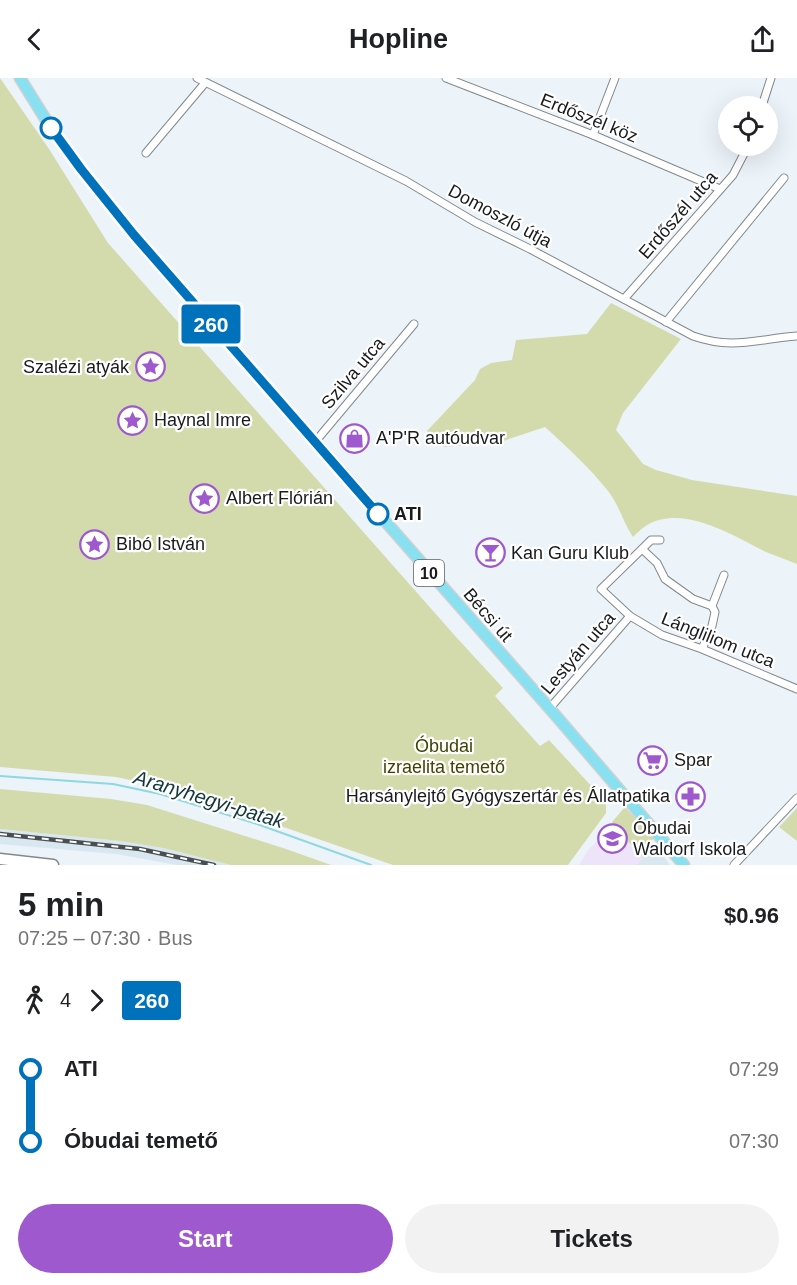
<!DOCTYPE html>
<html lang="en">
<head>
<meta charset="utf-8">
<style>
  :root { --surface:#fff; --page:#f2f2f2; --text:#202124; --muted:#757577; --accent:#9e59ce }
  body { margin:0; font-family:Arial,sans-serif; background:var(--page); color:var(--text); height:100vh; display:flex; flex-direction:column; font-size:22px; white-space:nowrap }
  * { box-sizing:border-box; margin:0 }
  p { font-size:20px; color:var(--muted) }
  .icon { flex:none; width:33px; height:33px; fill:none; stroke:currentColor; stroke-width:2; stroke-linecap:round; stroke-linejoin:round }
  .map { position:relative; height:787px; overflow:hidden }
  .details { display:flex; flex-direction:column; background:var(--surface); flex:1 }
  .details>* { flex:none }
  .badge { padding:0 12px; border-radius:4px; font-size:21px; line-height:39px }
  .tools { position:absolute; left:718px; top:18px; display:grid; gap:12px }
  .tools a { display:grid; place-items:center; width:60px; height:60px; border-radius:50%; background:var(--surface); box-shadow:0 6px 24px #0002; font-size:30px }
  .map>.badge { position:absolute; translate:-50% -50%; box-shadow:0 0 0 3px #fff }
  .legs { display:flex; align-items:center; gap:9px; height:66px; padding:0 18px; font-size:20px }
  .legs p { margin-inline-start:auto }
  .headline { display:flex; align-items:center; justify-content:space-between; height:102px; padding:0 18px }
  h1 { font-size:33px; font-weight:600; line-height:45px }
  .primary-button { display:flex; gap:12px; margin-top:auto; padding:12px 18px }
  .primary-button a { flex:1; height:69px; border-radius:36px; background:var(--accent); color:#fff; font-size:24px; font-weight:600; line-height:69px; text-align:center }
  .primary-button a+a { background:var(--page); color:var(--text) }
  ul { padding:0 18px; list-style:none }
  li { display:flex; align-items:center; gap:21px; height:72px; font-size:22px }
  li i { display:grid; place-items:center; width:9px; height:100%; margin:0 8px; background:currentColor }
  li i::after { content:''; width:15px; height:15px; margin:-8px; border:4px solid; border-radius:50%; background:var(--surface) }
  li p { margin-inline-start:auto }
  li:first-child i { background:linear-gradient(#0000 50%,currentColor 0) }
  li:last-child i { background:linear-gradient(currentColor 50%,#0000 0) }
  header { display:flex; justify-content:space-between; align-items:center; height:78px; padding:0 18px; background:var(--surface); font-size:27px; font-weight:600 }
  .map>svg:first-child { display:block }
</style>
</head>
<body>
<header><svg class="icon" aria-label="back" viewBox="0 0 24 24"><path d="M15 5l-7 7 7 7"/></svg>Hopline<svg class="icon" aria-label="share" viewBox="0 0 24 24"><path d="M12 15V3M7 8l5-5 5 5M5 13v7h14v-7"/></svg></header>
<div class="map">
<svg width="797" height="787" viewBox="0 0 797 787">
  <rect width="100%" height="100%" fill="#ecf3f9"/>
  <!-- built -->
  <g fill="#d9e7f1">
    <path d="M0 751 120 763 163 770 231 787H177L116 776 0 766Z"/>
    <path d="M656 768 670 787H636L643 780Z"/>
  </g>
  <!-- education -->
  <path fill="#eee4f9" d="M613 748 643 780 636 787H579L588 772Z"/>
  <!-- green -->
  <g fill="#d3dbad">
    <path d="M0 0 49 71 108 165 457 560 503 610 495 618 540 668 549 662 606 724V735L568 787H393L177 712 116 699 0 689Z"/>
    <path d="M611 225 681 261 623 335 616 352 643 386 656 392 692 402 797 418V486C787 482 776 478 766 474 733 458 685 426 647 447 642 450 637 455 633 459 623 444 619 427 608 413 590 390 567 369 545 349L500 364 443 369 427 353 475 302 480 291 491 285 512 282 516 262 587 256Z"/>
    <path d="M0 711 111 721 147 727 286 771 331 787H231L163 770 120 763 0 751Z"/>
    <path d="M625 729 654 760 651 763 656 768 643 780 613 747 612 744Z"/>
    <path d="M797 730V763L779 749Z"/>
  </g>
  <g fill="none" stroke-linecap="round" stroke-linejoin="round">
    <!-- stream -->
    <path stroke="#8ed8e0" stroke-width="2" d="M0 698 113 706 160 716 257 746 371 787"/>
    <defs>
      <g id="street">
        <path d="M197 0 406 103 475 144 530 171 693 258C733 272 757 261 797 258"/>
        <path d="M446 0 593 57 720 111"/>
        <path d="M762 28 771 0"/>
        <path d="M593 57 615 0"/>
        <path d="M146 75 205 5"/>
        <path d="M624 221 733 97 748 68"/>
        <path d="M666 244 784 100"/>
        <path d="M315 364 414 246"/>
        <path d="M642 471 651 462H660"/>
        <path d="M712 528 724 497"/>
        <path d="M702 571 712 548 715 534 712 528 693 521 665 501 657 485 642 471 601 511 630 538 662 557 702 571 797 611"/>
        <path d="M549 631 630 538"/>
        <path d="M734 787 797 720"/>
      </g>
      <path id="secondary" d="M0 781 53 787"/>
      <path id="primary" d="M20 0 51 50 81 91 134 157 557 639 684 787"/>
    </defs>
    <!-- street casing -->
    <use href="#street" stroke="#82898e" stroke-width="9"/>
    <!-- secondary casing -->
    <use href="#secondary" stroke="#82898e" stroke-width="13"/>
    <!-- primary casing -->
    <use href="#primary" stroke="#d1d1d2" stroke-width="13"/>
    <!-- street -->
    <use href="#street" stroke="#fff" stroke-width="7"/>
    <!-- secondary -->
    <use href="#secondary" stroke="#fff" stroke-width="10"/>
    <!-- primary -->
    <use href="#primary" stroke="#88e0f0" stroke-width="10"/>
    <defs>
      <path id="rail" d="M0 756 140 771 214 787"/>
    </defs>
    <!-- rail casing -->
    <use href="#rail" stroke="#4b4e51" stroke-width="4.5"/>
    <!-- rail -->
    <use href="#rail" stroke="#fff" stroke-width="2" stroke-dasharray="7" stroke-linecap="butt"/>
  </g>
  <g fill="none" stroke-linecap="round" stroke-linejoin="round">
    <defs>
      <path id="line-1" d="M51 50 81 91 134 157 378 436"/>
    </defs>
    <!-- line-1 casing -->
    <use href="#line-1" stroke="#fff" stroke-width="14"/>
    <!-- line-1 -->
    <use href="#line-1" stroke="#0072bc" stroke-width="9"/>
  </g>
  <!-- icons -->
  <defs>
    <symbol id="sight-ring" viewBox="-11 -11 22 22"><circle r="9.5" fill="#fff" stroke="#9e59ce" stroke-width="1.5"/><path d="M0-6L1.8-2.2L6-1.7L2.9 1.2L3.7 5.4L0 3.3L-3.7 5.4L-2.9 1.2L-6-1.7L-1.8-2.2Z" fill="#9e59ce"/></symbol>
    <symbol id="shop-ring" viewBox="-11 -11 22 22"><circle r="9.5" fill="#fff" stroke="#9e59ce" stroke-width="1.5"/><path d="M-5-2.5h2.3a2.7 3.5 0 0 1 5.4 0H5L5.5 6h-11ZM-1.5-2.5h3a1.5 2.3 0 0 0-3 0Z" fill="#9e59ce"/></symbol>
    <symbol id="bar-ring" viewBox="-11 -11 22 22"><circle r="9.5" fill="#fff" stroke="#9e59ce" stroke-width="1.5"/><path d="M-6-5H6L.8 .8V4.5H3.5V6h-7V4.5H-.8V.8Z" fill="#9e59ce"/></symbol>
    <symbol id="supermarket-ring" viewBox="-11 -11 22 22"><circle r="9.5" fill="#fff" stroke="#9e59ce" stroke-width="1.5"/><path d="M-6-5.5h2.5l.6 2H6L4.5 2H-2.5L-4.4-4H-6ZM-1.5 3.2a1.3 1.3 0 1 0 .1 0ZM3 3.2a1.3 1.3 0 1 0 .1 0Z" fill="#9e59ce"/></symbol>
    <symbol id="pharmacy-ring" viewBox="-11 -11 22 22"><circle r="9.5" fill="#fff" stroke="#9e59ce" stroke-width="1.5"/><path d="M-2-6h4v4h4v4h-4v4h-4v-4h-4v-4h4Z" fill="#9e59ce"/></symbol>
    <symbol id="school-ring" viewBox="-11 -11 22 22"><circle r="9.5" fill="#fff" stroke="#9e59ce" stroke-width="1.5"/><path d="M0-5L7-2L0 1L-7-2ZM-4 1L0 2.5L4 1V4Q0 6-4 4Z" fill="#9e59ce"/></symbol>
  </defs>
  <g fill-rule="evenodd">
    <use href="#sight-ring" x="134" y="272" width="33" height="33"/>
    <use href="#sight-ring" x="116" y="326" width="33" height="33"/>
    <use href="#shop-ring" x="338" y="344" width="33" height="33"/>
    <use href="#sight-ring" x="188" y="404" width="33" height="33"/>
    <use href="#sight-ring" x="78" y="450" width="33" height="33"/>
    <use href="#bar-ring" x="474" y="458" width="33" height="33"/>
    <use href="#supermarket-ring" x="636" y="666" width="33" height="33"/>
    <use href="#pharmacy-ring" x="674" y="702" width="33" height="33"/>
    <use href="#school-ring" x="596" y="744" width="33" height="33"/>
  </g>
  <!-- markers -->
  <g fill="#fff" stroke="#0072bc" stroke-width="3">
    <circle cx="51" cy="50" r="10"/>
    <circle cx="378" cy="436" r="10"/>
  </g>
  <g text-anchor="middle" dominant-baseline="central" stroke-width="4.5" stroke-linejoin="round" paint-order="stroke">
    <!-- shield labels -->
    <rect fill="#fff" stroke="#5d5f60" stroke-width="1.5" x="414" y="482" width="30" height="26" rx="4.5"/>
    <g font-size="16" font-weight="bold" fill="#181a1c">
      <text x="429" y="495">10</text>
    </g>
    <!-- street labels -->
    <g font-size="18" fill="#181a1c" stroke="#fff">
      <text transform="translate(589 40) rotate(22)">Erdőszél köz</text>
      <text transform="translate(678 137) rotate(-49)">Erdőszél utca</text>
      <text transform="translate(500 138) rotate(28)">Domoszló útja</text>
      <text transform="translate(353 295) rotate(-50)">Szilva utca</text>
      <text transform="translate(488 537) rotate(49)">Bécsi út</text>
      <text transform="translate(718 562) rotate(22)">Lángliliom utca</text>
      <text transform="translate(578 575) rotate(-49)">Lestyán utca</text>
    </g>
    <!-- poi labels -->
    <g font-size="18" fill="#181a1c" stroke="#fff" text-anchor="start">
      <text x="129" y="289" text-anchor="end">Szalézi atyák</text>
      <text x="154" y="342">Haynal Imre</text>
      <text x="376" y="360">A'P'R autóudvar</text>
      <text x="226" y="420">Albert Flórián</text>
      <text x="116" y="466">Bibó István</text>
      <text x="511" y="475">Kan Guru Klub</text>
      <text x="674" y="682">Spar</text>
      <text x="670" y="718" text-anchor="end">Harsánylejtő Gyógyszertár és Állatpatika</text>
      <text x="633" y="750">Óbudai<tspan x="633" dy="21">Waldorf Iskola</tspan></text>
    </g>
    <!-- stop labels -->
    <g font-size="18" font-weight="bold" fill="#181a1c" stroke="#fff" text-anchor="start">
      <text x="394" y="436">ATI</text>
    </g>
    <!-- park labels -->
    <g font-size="18" fill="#3d4400" stroke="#fff">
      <text x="444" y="668">Óbudai<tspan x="444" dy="21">izraelita temető</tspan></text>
    </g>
    <!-- water labels -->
    <g font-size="20" font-style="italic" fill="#12373b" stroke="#fff">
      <text transform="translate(209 721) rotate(17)">Aranyhegyi-patak</text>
    </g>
  </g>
</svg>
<div class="tools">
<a><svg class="icon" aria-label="locate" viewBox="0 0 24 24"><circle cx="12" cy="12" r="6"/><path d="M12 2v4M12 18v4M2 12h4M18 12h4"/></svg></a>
</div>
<b class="badge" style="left:211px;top:246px;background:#0072bc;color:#fff">260</b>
</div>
<section class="details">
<div class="headline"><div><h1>5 min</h1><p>07:25 – 07:30 · Bus</p></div><b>$0.96</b></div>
<div class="legs"><svg class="icon" aria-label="walk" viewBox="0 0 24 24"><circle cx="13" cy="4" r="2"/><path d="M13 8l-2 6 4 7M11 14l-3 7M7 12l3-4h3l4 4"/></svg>4<svg class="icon" aria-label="forward" viewBox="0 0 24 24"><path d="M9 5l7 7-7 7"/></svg><b class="badge" style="background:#0072bc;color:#fff">260</b></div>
<ul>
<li><i style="color:#0072bc"></i><b>ATI</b><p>07:29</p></li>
<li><i style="color:#0072bc"></i><b>Óbudai temető</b><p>07:30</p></li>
</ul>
<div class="primary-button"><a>Start</a><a>Tickets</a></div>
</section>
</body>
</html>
